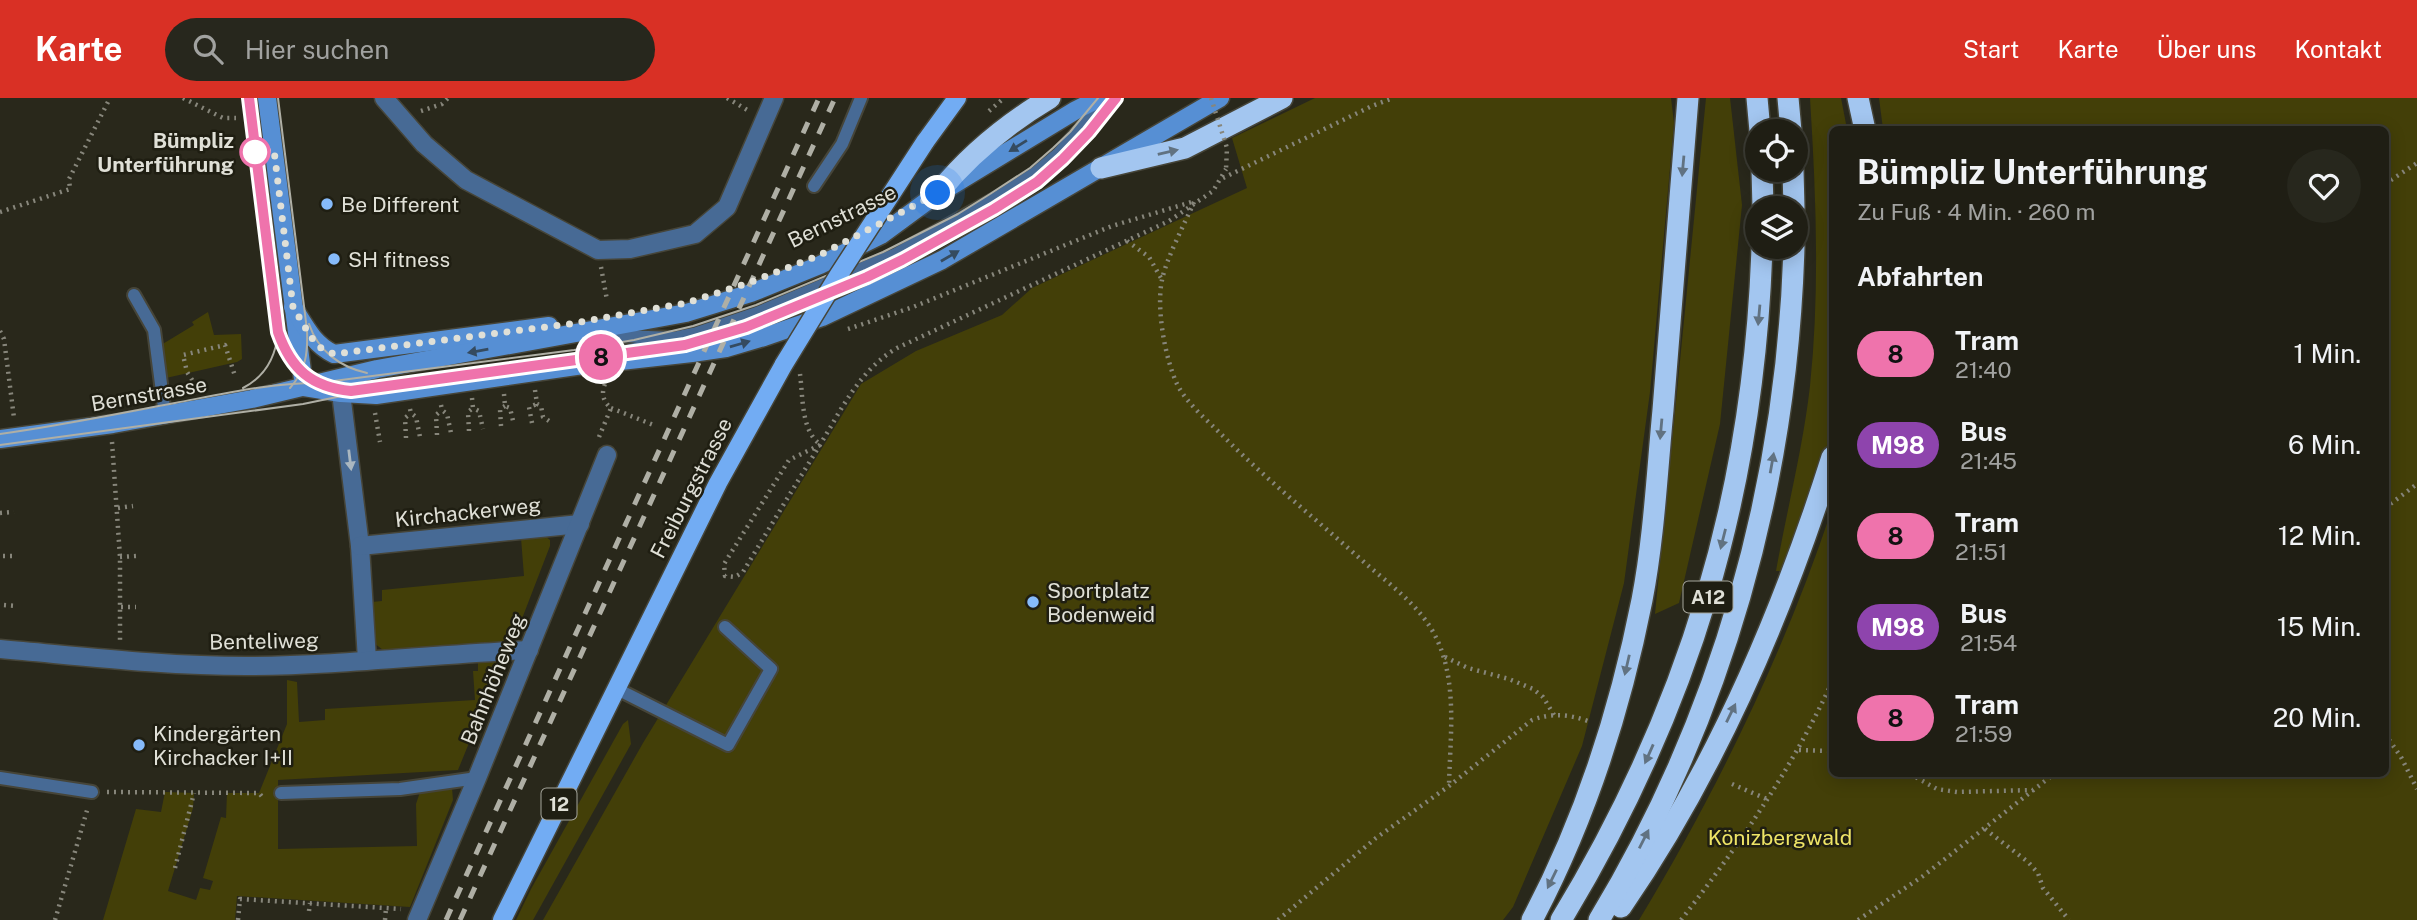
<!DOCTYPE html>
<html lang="de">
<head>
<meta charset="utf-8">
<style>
  :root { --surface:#1f1e14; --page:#27271d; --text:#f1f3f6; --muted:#a1a2a0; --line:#3c3c34; --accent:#d93025 }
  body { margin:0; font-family:"Public Sans",sans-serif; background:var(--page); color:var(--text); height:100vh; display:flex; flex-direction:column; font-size:26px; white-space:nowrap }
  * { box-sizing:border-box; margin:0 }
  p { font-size:23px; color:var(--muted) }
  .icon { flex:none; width:38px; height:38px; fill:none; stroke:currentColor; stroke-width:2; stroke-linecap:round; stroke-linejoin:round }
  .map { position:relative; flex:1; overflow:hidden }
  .panel { position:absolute; left:1829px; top:28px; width:560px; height:651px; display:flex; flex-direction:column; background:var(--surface); border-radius:10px; box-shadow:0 4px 18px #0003,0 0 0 2px var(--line) }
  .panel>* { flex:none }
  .badge { padding:0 14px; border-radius:23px; font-size:24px; line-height:46px }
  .buttons { position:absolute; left:1745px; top:21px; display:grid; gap:14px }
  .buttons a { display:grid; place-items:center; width:63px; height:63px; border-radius:50%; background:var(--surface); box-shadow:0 4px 18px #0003,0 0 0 2px var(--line); font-size:35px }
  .you { position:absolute; width:35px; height:35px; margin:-18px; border:5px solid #fff; border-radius:50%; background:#1a73e8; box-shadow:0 0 0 10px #1a73e833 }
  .map>.badge { position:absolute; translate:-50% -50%; box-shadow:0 0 0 4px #fff }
  h2 { padding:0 28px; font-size:26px; line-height:63px }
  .round { display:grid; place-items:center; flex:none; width:74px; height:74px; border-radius:37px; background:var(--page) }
  .head { display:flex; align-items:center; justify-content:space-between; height:119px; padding:0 28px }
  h1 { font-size:33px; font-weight:700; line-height:52px }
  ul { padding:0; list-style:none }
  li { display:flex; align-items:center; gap:21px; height:91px; padding:0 28px }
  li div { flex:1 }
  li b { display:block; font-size:26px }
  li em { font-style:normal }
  li .badge { min-width:77px; font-weight:700; text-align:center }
  header { display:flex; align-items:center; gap:42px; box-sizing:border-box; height:98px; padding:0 35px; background:var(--accent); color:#fff }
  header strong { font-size:33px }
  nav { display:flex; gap:38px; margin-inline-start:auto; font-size:24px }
  .search { width:490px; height:63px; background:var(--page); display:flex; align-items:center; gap:18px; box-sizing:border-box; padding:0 24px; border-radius:38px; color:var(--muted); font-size:26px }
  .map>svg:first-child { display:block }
</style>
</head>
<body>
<header>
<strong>Karte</strong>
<div class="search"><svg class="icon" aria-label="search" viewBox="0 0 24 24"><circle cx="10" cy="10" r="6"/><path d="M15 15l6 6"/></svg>Hier suchen</div>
<nav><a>Start</a><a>Karte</a><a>Über uns</a><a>Kontakt</a></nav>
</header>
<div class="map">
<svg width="2417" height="822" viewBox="0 0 2417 822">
  <rect width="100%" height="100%" fill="#29281b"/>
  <!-- green -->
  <g fill="#433f08">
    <path d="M1315 0H1671L1674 25 1650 294 1624 485 1582 648 1513 809 1503 822H543L643 645 861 286 916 253 1002 217 1032 190 1247 90 1232 40Z"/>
    <path d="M1706 0H1730L1742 107 1720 326 1679 505 1655 516Z"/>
    <path d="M1810 0H1841L1847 31 1832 32V329C1819 379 1803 427 1780 473H1776C1787 411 1803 350 1810 288 1820 192 1816 97 1810 0Z"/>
    <path d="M1879 0H2417V822H1639C1717 693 1784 555 1832 411V676H2385V32L1883 31Z"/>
    <path d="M208 214 214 237 241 236 242 261 237 264 166 280 161 247 194 227 192 224Z"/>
    <path d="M545 438 550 442V448L518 531 510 545 383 552 374 545 372 504 382 503V492L524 478 521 440Z"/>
    <path d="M494 562 499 564 500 569 458 672 278 682V751L417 748 416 706 420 694 452 690 453 702 410 809 237 798 235 822H103L136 711 161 714 165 694 194 695 193 710 168 793 196 802 200 790 210 792 213 783 203 780 221 719 226 720 227 695H259L287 626V582L297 584 299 624 325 622V611L475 602 473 573H478V564Z"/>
    <path d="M628 622 631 646 533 822H516L531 791 623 626Z"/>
  </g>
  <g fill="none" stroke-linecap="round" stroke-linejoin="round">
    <defs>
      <g id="lane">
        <path d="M814 88 842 46 861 0"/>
        <path d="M134 197 154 232 165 317"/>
        <path d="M597 237 673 240 697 235 757 215 896 156 998 99 1035 75 1059 55 1108 0"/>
        <path d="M610 258 663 243"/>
        <path d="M617 591 728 647 771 571 725 529"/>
        <path d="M0 680 92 694"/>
        <path d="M281 695 400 691 477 680"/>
      </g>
      <g id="street">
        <path d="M384 0 424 46 466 82 598 152 630 151 695 136 727 109 774 0"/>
        <path d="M341 295 360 448 367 562"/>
        <path d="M360 448 580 426"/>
        <path d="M0 551C81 558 164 568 246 568 340 568 435 556 529 552"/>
        <path d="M417 822 477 680 607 357"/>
      </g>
      <g id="secondary">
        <path d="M267 0 304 289"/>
        <path d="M946 91 1076 12 1100 0"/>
        <path d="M293 209C305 228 313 246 334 256L549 228"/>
        <path d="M304 289 341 295 376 297 576 268 692 255 726 250 764 239 822 219 942 162 1220 0"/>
        <path d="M0 341 113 326 252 301 377 271 686 215 751 195 820 167 881 137 938 95"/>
      </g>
      <g id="primary">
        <path d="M925 44 957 0"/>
        <path d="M502 822 718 385 784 266"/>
      </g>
      <g id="highway">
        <path d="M1757 0 1760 33"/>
        <path d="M1788 0 1791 33"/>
        <path d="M1858 0 1865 32"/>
        <path d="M1101 70 1185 50 1282 0"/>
        <path d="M1762 72 1763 110"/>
        <path d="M1793 72 1794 110"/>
        <path d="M938 95C969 57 1008 25 1050 0"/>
        <path d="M1621 809C1715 673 1782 517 1832 359"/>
        <path d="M1532 822C1585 722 1620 613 1642 502 1654 440 1657 375 1663 312 1672 208 1680 104 1688 0"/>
        <path d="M1561 822C1689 611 1754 395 1762 149"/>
        <path d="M1599 822C1722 618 1787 387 1794 149"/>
      </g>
    </defs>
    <!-- lane casing -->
    <use href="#lane" stroke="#464539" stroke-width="16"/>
    <!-- street casing -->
    <use href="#street" stroke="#464539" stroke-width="21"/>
    <!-- secondary casing -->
    <use href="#secondary" stroke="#464539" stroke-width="21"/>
    <!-- primary casing -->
    <use href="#primary" stroke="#464539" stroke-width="21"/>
    <!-- highway casing -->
    <use href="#highway" stroke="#464539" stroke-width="24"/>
    <!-- path -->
    <g stroke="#87867b" stroke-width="4.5" stroke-dasharray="2 5" stroke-linecap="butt">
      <path d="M183 0 223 20H236"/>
      <path d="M727 0 749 13"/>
      <path d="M421 13 442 6 448 0"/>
      <path d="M989 13 1004 0"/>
      <path d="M1223 80 1372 8 1393 0"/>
      <path d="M2385 86 2417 65"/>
      <path d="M1194 104C1185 125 1166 161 1162 182 1156 210 1165 260 1177 286 1187 306 1207 322 1223 338 1268 383 1317 422 1365 465 1388 485 1416 505 1432 532 1459 578 1450 637 1449 688"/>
      <path d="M0 114 70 91 69 81 110 0"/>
      <path d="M1127 143 1149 159 1161 180"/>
      <path d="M601 169 607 202"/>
      <path d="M848 231 913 209 1112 128 1195 103"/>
      <path d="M0 233 4 241 14 320"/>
      <path d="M800 276C803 298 801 333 820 346"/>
      <path d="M196 288 187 274 183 257 225 247 235 278"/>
      <path d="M535 292 537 306 541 308 543 319 549 323"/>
      <path d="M504 296 505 308 510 310 514 327"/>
      <path d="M472 300 473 310 479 313 483 331"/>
      <path d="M441 307 442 312 447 316 451 335"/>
      <path d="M611 310 656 328"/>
      <path d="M410 311 411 315 416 319 420 339"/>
      <path d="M375 315 380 344"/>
      <path d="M532 325 529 309 537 306"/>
      <path d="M501 328 500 311 505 308"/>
      <path d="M469 333 468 314 473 310"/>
      <path d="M437 337 436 317 442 312"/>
      <path d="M599 339 611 310C602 303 601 293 606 284"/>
      <path d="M406 340 405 320 411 315"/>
      <path d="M112 344 120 459V545"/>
      <path d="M820 347 789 362 724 466 725 478 735 479 743 474C768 432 793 391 818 350 841 313 858 273 897 250L1169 123 1213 93 1226 71"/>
      <path d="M118 410 133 408"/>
      <path d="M2385 410 2417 386"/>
      <path d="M0 415 14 414"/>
      <path d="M3 458H16"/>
      <path d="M120 459 136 458"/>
      <path d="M4 507 17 508"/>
      <path d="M121 509H136"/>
      <path d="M1445 559 1468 570 1509 581 1533 591 1543 599 1554 617"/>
      <path d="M2385 636 2401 659 2417 691"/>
      <path d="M1799 652 1832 653"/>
      <path d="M1910 676 1937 691 1957 694 2033 692"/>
      <path d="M1732 686 1769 702"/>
      <path d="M107 694 259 695 264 701"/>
      <path d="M1985 731 2028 764 2038 775 2043 790 2069 822"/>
      <path d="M175 770 194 695"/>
      <path d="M309 813 310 805"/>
      <path d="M55 822 88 709"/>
      <path d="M238 822 240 801 401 811"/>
      <path d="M385 822 386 810"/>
      <path d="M1278 822 1376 740 1449 688 1532 622C1551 615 1568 616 1588 623"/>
      <path d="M1681 822C1739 747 1792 671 1832 584"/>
      <path d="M1858 822 1923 778 2054 676"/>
    </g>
    <!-- lane -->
    <use href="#lane" stroke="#476a95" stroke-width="12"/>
    <!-- street -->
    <use href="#street" stroke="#476a95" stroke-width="18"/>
    <!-- secondary -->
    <use href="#secondary" stroke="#568fd4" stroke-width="18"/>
    <!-- primary -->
    <use href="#primary" stroke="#72acf3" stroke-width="18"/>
    <!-- highway -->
    <use href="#highway" stroke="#a3c6f0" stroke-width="21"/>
    <!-- tram -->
    <g stroke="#afafa5" stroke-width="2">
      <path d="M278 0 307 232C308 255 306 272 290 290"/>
      <path d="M309 226C318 253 340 269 367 275"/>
      <path d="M279 237 294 266 308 279"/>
      <path d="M243 290C266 278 276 259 278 234L249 0"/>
      <path d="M0 336C59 328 116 316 175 305 222 296 269 285 318 285L574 252 634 242 693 228 756 207 883 154 958 116 990 96 1030 70 1053 50 1070 34 1098 0"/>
      <path d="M0 347 303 306 371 292 685 248 745 229 867 179 962 130 1037 84 1089 34 1116 0"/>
    </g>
    <!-- rail -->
    <g stroke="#afafa5" stroke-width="5" stroke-dasharray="12 12" stroke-linecap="butt">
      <path d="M446 822 819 0"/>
      <path d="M460 822 835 0"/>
    </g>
    <defs>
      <path id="primary-bridge" d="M784 266 838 178 925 44"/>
    </defs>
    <!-- primary-bridge casing -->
    <use href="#primary-bridge" stroke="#464539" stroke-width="21" stroke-linecap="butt"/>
    <!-- path-bridge -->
    <path stroke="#87867b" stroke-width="4.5" stroke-dasharray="2 5" stroke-linecap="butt" d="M1211 0 1227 50 1226 71"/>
    <!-- primary-bridge -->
    <use href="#primary-bridge" stroke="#72acf3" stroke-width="18"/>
  </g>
  <!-- one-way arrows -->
  <defs><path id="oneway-solid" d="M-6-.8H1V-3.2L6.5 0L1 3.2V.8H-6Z" transform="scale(1.75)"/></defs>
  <g fill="#354b60">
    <use href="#oneway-solid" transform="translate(1018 48) rotate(148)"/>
    <use href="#oneway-solid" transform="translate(950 158) rotate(-30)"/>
    <use href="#oneway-solid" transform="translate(740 246) rotate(-16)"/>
    <use href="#oneway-solid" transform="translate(478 253) rotate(170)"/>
  </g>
  <g fill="#617281">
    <use href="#oneway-solid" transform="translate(1168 54) rotate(-13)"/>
    <use href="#oneway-solid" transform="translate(1683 68) rotate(95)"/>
    <use href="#oneway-solid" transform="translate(1759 217) rotate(95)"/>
    <use href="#oneway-solid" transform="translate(1661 331) rotate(95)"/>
    <use href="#oneway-solid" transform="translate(1772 365) rotate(-80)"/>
    <use href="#oneway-solid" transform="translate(1723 441) rotate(104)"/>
    <use href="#oneway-solid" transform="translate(1627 567) rotate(103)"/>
    <use href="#oneway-solid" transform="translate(1731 615) rotate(-64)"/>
    <use href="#oneway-solid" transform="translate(1649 656) rotate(114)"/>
    <use href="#oneway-solid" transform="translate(1644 741) rotate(-63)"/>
    <use href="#oneway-solid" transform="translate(1552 781) rotate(116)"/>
  </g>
  <use fill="#aab7c0" href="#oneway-solid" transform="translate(350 362) rotate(83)"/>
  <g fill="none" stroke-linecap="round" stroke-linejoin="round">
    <defs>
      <path id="line" d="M249 0 278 234C291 271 311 289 351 293L685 247 746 229 867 179 902 162 994 111 1037 84 1063 61 1089 34 1116 0"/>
    </defs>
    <!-- line casing -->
    <use href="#line" stroke="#fff" stroke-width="16"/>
    <!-- line -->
    <use href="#line" stroke="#ef73ac" stroke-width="10"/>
    <!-- walk -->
    <path stroke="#e0e0d7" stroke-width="7" stroke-dasharray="0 12.6" d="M255 54 274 52 293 209 311 239 321 250 334 256 569 226 686 205 751 184 820 157 938 95"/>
  </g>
  <!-- markers -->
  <circle fill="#fff" stroke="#ef73ac" stroke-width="3.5" cx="255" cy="54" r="14"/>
  <g fill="#86bbfb" stroke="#1f1e12" stroke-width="2.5">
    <circle cx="327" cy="106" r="7"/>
    <circle cx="334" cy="161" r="7"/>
    <circle cx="1033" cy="504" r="7"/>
    <circle cx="139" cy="647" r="7"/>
  </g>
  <g text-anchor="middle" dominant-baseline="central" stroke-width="5" stroke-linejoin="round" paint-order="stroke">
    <!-- shield labels -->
    <g fill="#1f1e12" stroke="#a6a69c" stroke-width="2">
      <rect x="1683.5" y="483.5" width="49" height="31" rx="5"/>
      <rect x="541.5" y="690.5" width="35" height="31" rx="5"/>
    </g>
    <g font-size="19" font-weight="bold" fill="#e0e0d7">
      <text x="1708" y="499">A12</text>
      <text x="559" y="706">12</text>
    </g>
    <!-- stop labels -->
    <g font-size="21" font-weight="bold" fill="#e0e0d7" stroke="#1f1e12" text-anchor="end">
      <text x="234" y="42">Bümpliz<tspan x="234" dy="24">Unterführung</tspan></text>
    </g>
    <!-- poi labels -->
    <g font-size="21" fill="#e0e0d7" stroke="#1f1e12" text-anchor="start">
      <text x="341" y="106">Be Different</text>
      <text x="348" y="161">SH fitness</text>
      <text x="1047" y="492">Sportplatz<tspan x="1047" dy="24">Bodenweid</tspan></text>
      <text x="153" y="635">Kindergärten<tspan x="153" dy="24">Kirchacker I+II</tspan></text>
    </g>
    <!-- street labels -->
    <g font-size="21" fill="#e0e0d7" stroke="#1f1e12">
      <text transform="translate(842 118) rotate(-26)">Bernstrasse</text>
      <text transform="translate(149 296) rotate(-10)">Bernstrasse</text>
      <text transform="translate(691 390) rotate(-63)">Freiburgstrasse</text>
      <text transform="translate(468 414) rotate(-6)">Kirchackerweg</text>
      <text transform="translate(264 543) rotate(-1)">Benteliweg</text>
      <text transform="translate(493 581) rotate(-68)">Bahnhöheweg</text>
    </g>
    <!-- park labels -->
    <g font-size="21" fill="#eee466" stroke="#1f1e12">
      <text x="1780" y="739">Könizbergwald</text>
    </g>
  </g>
</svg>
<div class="buttons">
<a><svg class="icon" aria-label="locate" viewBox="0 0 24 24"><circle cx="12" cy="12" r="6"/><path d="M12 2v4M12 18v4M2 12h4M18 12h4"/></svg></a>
<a><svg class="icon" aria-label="layers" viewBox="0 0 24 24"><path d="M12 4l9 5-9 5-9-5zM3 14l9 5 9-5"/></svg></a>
</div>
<div class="you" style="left:938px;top:95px"></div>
<b class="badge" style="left:601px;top:259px;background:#ef73ac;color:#111">8</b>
<section class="panel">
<div class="head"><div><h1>Bümpliz Unterführung</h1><p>Zu Fuß · 4 Min. · 260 m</p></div><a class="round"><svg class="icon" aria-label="heart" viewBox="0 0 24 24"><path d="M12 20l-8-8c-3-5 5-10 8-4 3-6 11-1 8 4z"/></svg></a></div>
<h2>Abfahrten</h2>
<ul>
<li><span class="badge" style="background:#ef73ac;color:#111">8</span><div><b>Tram</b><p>21:40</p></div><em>1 Min.</em></li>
<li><span class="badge" style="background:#8e44ad;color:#fff">M98</span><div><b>Bus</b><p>21:45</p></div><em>6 Min.</em></li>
<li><span class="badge" style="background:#ef73ac;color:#111">8</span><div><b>Tram</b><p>21:51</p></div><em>12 Min.</em></li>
<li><span class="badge" style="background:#8e44ad;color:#fff">M98</span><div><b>Bus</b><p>21:54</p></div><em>15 Min.</em></li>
<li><span class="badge" style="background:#ef73ac;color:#111">8</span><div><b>Tram</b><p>21:59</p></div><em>20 Min.</em></li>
</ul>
</section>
</div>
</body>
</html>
